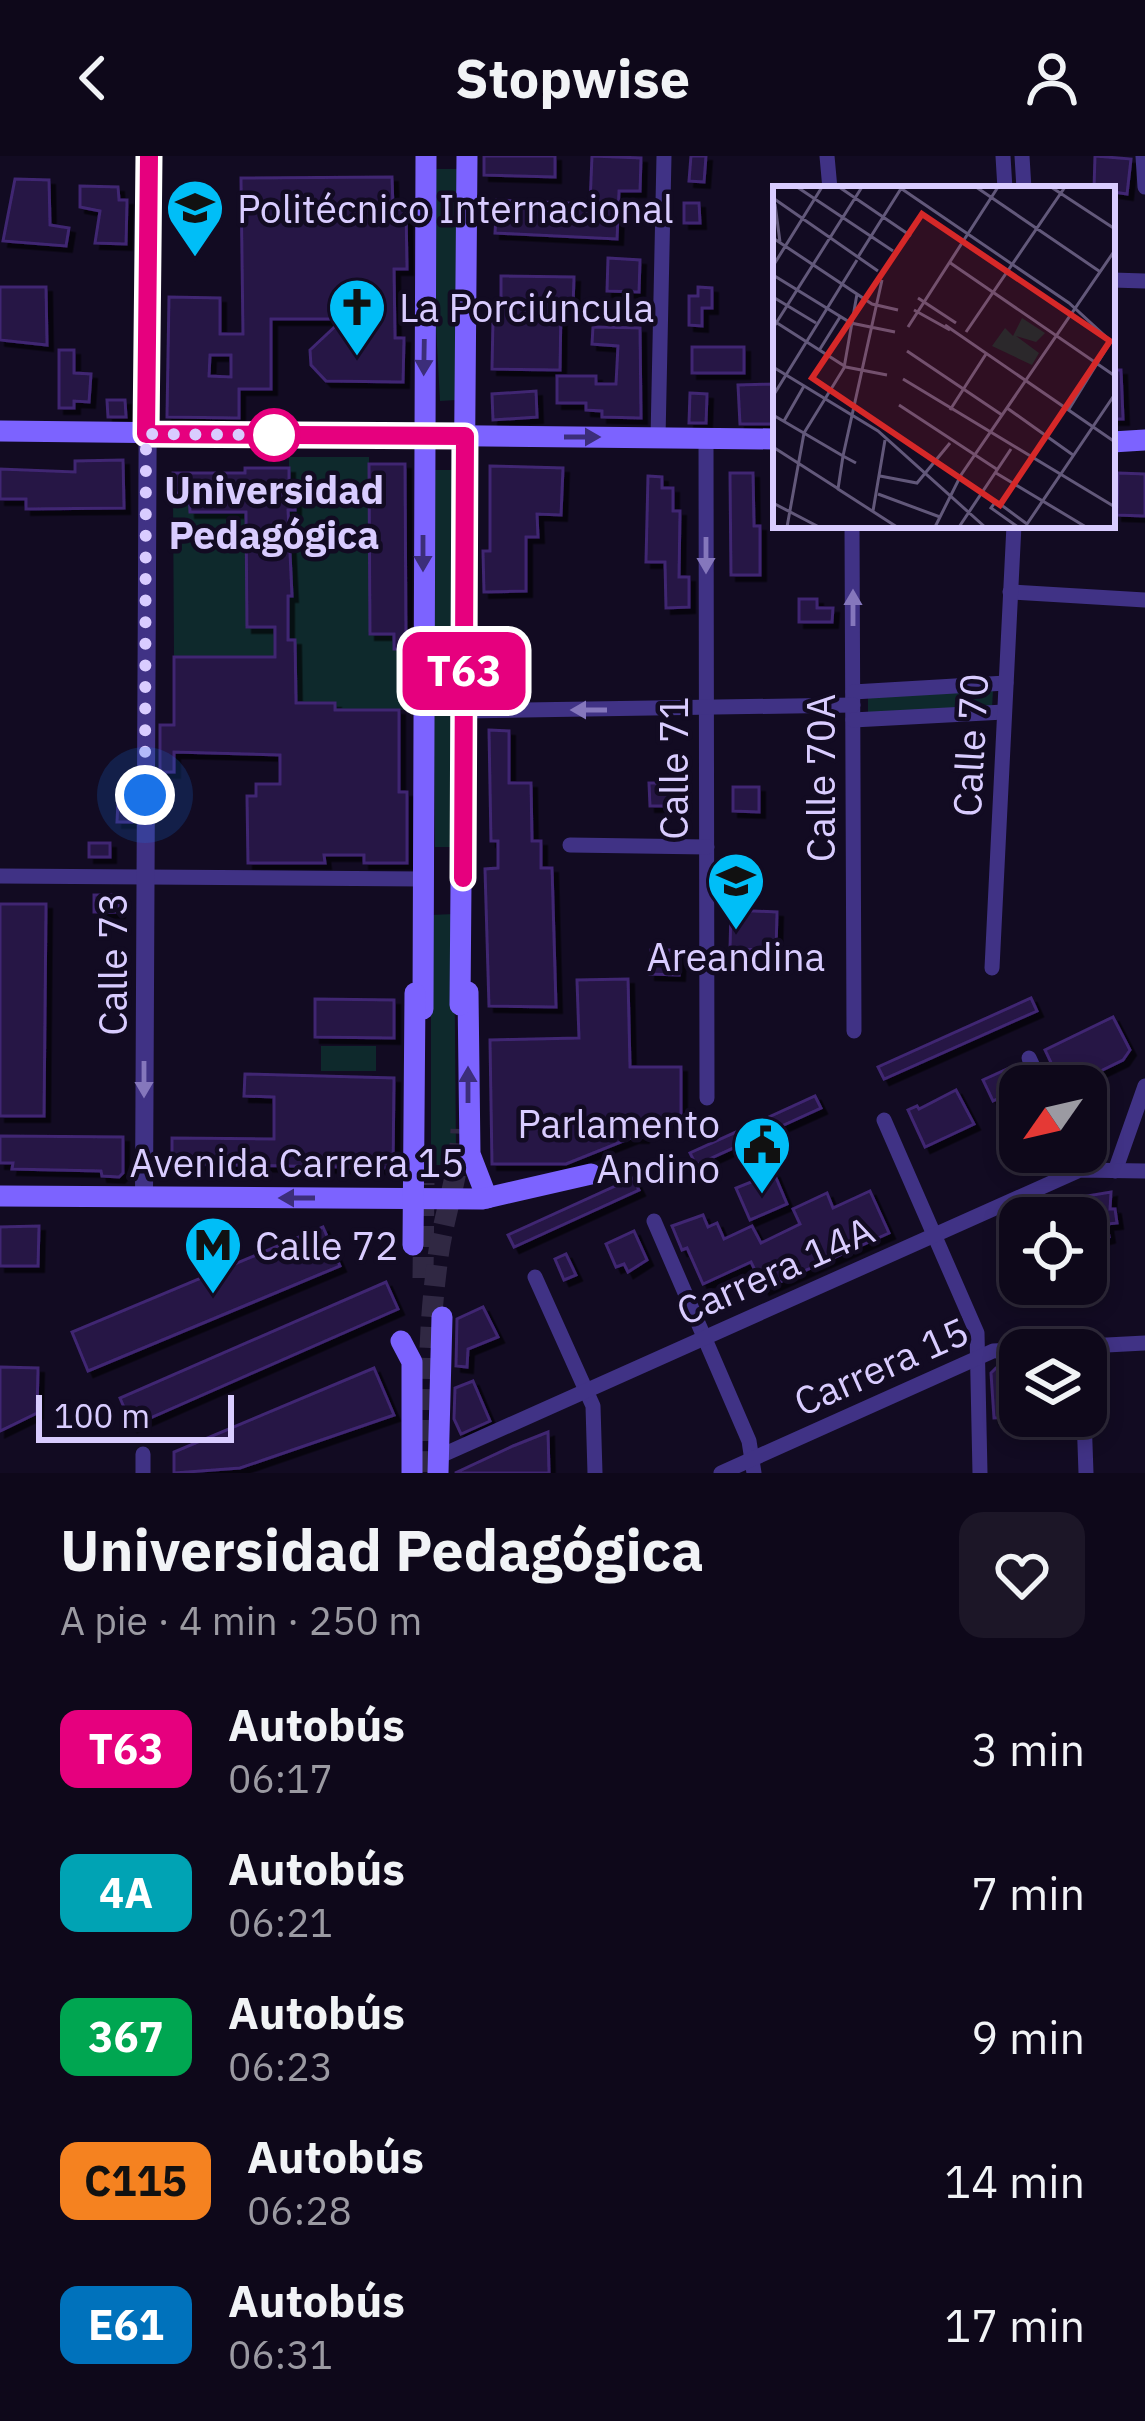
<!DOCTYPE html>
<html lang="es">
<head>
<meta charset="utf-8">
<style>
  :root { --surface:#0e081a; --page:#1c1627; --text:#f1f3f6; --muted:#9b9aa2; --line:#2e2939 }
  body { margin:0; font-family:"IBM Plex Sans",sans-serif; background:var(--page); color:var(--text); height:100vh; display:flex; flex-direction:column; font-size:45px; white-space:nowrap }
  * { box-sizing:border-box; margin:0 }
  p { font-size:39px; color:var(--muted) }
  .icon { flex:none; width:66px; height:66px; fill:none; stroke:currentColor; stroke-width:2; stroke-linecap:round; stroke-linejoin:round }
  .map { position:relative; height:1317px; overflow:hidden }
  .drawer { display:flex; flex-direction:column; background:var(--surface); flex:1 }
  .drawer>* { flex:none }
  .badge { padding:0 24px; border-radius:18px; font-size:42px; line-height:78px }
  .needle { width:78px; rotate:236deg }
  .fabs { position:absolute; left:999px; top:909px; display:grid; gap:24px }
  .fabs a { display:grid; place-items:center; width:108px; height:108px; border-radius:24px; background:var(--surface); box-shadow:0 6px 18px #0003,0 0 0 3px var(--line); font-size:60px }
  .scale { position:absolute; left:36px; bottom:30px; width:198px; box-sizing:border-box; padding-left:12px; border:6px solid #d9ccff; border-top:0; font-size:33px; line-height:42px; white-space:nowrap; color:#d9ccff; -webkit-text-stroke:9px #120b22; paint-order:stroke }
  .you { position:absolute; width:60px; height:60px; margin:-30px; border:9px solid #fff; border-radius:50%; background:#1a73e8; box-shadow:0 0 0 18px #1a73e833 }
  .map>.badge { position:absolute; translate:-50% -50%; box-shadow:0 0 0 6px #fff }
  .round { display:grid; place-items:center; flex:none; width:126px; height:126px; border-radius:24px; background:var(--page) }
  .overview { display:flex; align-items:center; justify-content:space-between; height:204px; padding:0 60px }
  h1 { font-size:57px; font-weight:700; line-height:90px }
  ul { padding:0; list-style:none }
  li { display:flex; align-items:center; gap:36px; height:144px; padding:0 60px }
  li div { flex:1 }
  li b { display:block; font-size:45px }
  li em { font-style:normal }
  li .badge { min-width:132px; font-weight:700; text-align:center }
  header { display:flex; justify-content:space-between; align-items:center; height:156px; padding:0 60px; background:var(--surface); font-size:54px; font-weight:700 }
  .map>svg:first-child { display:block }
</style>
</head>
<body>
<header><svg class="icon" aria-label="back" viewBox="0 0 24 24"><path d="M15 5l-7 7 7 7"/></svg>Stopwise<svg class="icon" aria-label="person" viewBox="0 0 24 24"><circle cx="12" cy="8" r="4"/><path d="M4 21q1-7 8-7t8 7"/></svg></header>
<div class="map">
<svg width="1145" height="1317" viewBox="0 0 1145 1317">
  <defs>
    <filter id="shadow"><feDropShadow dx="5.5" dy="5.5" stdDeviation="0" flood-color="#0009"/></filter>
  </defs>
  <rect width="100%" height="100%" fill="#120b22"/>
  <!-- green -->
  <g fill="#0e292c">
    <path d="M436 13H457L456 244 440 245 435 153Z"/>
    <path d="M289 301H369L370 478H406V554H335L334 547H280L296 535 295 484H275V501H174L173 337H189L190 356H246L248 471 292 439 288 354 295 353V341H289Z"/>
    <path d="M431 314H453L456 691H435Z"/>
    <path d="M993 535 992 552 868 558V541Z"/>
    <path d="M454 758 456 996 453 1009H431V759Z"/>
    <rect x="321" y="890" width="55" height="25"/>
  </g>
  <!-- building -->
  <g fill="#251644" stroke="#3f2672" stroke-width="3" fill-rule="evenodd" filter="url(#shadow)">
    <path d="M484 0H555V21L484 19Z"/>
    <path d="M592 0 641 2 640 35H619L617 83 495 77 497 44 590 48Z"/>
    <path d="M691 0H706L704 26 689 25Z"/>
    <path d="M1095 0 1131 3 1127 38 1094 33Z"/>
    <path d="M392 21 393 53H406L407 113H394L395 182H404L403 226 326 225 311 209 310 194 343 163H271V233H239V262L167 261 169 141 220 142V178H243L241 22ZM210 199H231V221L209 220Z"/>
    <path d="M15 23 49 24 50 69 69 72 66 90 3 85Z"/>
    <path d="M80 30 118 31 119 44H127L126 88 95 87 100 55 80 51Z"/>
    <path d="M684 47H699L700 67H684Z"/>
    <path d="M608 102 640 104 639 136 607 135Z"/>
    <path d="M501 120 574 121 573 150 561 149 560 214 492 213 493 165H501Z"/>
    <path d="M0 131H46L47 189 0 184Z"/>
    <path d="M698 131 712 132V152H702V170L689 169V140H698Z"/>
    <path d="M593 171 640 172 641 262 602 261V255L586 254V247H557V220H596V228H616L618 190 592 188Z"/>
    <rect x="692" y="191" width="52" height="26"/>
    <path d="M59 194H74V217L91 218 89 246 74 245V252H59Z"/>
    <path d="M1112 214H1121L1123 263H1112Z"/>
    <path d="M776 228V268H740L738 229Z"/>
    <path d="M536 235 537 261 493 264 492 238Z"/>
    <path d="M690 237 707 238 706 267H689Z"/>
    <path d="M107 244H125L126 261H108Z"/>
    <path d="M123 304 124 352 26 353V343H0V313L75 316V305Z"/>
    <path d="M369 308H405L406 493H394V478H370Z"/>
    <path d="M490 310 563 312 561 359 537 358 538 381H526V435L484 436 483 395H490Z"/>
    <path d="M245 312H289V341H295V354H288L292 440H288V484H295L296 547H335V554H399V636H407V707H364V699H324L325 707H248L247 640H256V628H280V599L174 596V616H160V569H174V501H275V471H247L246 356H190L189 337H173V317H245Z"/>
    <path d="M730 317H753L754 370H760V419H731Z"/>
    <path d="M1118 317 1145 318V360L1117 359Z"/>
    <path d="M648 320 662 321V332H673V355H680L679 421H689V451L666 452 665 406H646Z"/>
    <path d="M799 443H817V452H833L832 466H799Z"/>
    <path d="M489 574 509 575V627H531L532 685H541V712H552L556 851 489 850 485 713 498 712V685H491Z"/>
    <path d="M649 627H682V650H650Z"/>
    <path d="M733 631H759V656L733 655Z"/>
    <path d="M118 646H132V666H117Z"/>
    <rect x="89" y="687" width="21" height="14"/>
    <path d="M94 739H120L119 756H94Z"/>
    <path d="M0 748H46L44 960H0Z"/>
    <path d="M731 754 777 756 776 794 730 793Z"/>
    <path d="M651 794H680L679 819 650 818Z"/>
    <path d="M628 823 630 911H681V962H667V969H656V975H644L643 981H633L566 1008H492L490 884 579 882 577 824Z"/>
    <path d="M1031 842 1037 855 884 923 878 911Z"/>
    <path d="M315 843 394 844V882L315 881Z"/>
    <path d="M1113 861 1130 894 1123 904 1082 924 1085 930H1062L1045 894Z"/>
    <path d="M1016 909 1026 930H1020V971L1005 939 993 945 983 924Z"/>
    <path d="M245 918 394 922 393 1012 172 1008V982L274 983V941L244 940Z"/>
    <path d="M956 934 974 968 925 991 908 954 917 950 919 953Z"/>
    <path d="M815 940 821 952 696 1009 690 997Z"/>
    <path d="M0 980 123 981V1017L119 1021 102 1020 101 1015 12 1013 13 1007H0Z"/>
    <path d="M774 1017 787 1048 750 1064 736 1032Z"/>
    <path d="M633 1022 639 1034 514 1091 508 1079Z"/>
    <path d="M870 1035 889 1077 764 1133 751 1106 703 1128 687 1092 682 1094 672 1070 703 1059 708 1071 717 1067 724 1083 752 1070 761 1087 800 1068 793 1053 827 1037 833 1052Z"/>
    <path d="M1111 1036 1110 1053H1115L1117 1067 1107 1068 1109 1081 1086 1087V1062H1068L1062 1050 1066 1048 1063 1044Z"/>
    <path d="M39 1070 38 1110H0V1071Z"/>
    <path d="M323 1071 340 1110 88 1215 72 1176Z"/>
    <path d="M634 1075 647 1104 628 1116 624 1108 616 1111 606 1088Z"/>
    <path d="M566 1098 576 1119 564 1124 555 1103Z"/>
    <path d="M386 1126 398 1153 132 1270 120 1242Z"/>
    <path d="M483 1151 498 1181 468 1193 467 1211 456 1210 457 1163Z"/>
    <path d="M0 1211 38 1212 37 1257 0 1275Z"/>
    <path d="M374 1212 394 1259 240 1312 174 1317V1296Z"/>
    <path d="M1014 1212 1012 1261 994 1262 991 1217 996 1212Z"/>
    <path d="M473 1225 490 1265 461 1278 454 1263 455 1232Z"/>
    <path d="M548 1276 549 1317H455L513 1290Z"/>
  </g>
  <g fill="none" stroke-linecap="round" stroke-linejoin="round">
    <!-- secondary-tunnel -->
    <g stroke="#302843" stroke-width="21" stroke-dasharray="21 10" stroke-linecap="butt">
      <path d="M423 1122 424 1027"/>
      <path d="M429 1316C428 1245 428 1172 438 1101 444 1057 460 1017 461 973"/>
    </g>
    <!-- minor -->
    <g stroke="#403285" stroke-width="15">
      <path d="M827 0 830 33"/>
      <path d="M1003 0 1005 33"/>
      <path d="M1022 0 1024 33"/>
      <path d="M1143 0 1145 31"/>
      <path d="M1112 124 1145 125"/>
      <path d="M658 282 664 0"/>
      <path d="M706 282 707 942"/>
      <path d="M852 369 854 875"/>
      <path d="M1010 436 1145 444"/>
      <path d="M853 536 1006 527"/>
      <path d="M464 555 853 549"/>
      <path d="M853 564 1004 556"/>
      <path d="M570 689 707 691"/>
      <path d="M0 720 421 723"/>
      <path d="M992 812 1014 369"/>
      <path d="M1029 902 1042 930"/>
      <path d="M884 964 977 1177 980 1317"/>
      <path d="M1115 1015 1145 930"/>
      <path d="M654 1065 749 1285 754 1317"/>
      <path d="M535 1121 593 1250 595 1317"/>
      <path d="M1084 1260 1086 1317"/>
      <path d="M438 1301 1080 1014 1145 1015"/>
      <path d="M143 1317V1298"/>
      <path d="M721 1317 993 1195 1145 1187"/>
    </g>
    <!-- tertiary -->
    <path stroke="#403285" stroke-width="18" d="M144 1041 149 0"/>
    <!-- secondary -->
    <g stroke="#7c63ff" stroke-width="21">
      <path d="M0 275 776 283"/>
      <path d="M1112 286 1145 284"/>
      <path d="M468 836 470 998 487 1042"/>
      <path d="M460 849 467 0"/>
      <path d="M423 853 426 0"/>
      <path d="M0 1040 482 1043 591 1018"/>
      <path d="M413 1089 415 837"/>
      <path d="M401 1185 412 1206V1317"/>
      <path d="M438 1317 442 1161"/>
    </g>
  </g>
  <!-- one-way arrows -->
  <defs><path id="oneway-solid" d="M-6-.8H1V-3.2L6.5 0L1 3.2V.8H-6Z" transform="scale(3)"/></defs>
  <g fill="#3c2e7a">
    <use href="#oneway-solid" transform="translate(424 201) rotate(91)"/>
    <use href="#oneway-solid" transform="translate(582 281)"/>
    <use href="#oneway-solid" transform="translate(423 397) rotate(90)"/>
    <use href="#oneway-solid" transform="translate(468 929) rotate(-90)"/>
    <use href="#oneway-solid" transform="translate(297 1042) rotate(-180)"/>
  </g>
  <g fill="#8577bc">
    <use href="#oneway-solid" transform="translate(706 399) rotate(90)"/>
    <use href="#oneway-solid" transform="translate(853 452) rotate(-90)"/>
    <use href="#oneway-solid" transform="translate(589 554) rotate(180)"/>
    <use href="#oneway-solid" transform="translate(144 923) rotate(90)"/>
  </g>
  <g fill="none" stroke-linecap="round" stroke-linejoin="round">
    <defs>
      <path id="line" d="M149 0 146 278 465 280 463 722"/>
    </defs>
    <!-- line casing -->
    <use href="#line" stroke="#fff" stroke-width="27"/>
    <!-- line -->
    <use href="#line" stroke="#e6007e" stroke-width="18"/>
    <!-- walk -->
    <path stroke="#d9ccff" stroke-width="12" stroke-dasharray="0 21.6" d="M145 639 146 278 274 279"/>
  </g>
  <!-- icons -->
  <defs>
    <symbol id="university-pin" viewBox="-11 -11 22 30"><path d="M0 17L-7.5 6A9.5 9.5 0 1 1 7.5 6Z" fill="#00bef7" stroke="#120b22"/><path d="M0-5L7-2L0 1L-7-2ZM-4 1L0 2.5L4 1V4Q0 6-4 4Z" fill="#111"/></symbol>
    <symbol id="church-pin" viewBox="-11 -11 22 30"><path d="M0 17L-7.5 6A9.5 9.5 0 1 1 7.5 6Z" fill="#00bef7" stroke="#120b22"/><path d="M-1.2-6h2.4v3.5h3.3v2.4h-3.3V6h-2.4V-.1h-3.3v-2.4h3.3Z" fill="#111"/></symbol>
    <symbol id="civic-pin" viewBox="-11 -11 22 30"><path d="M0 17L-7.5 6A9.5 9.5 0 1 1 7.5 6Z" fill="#00bef7" stroke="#120b22"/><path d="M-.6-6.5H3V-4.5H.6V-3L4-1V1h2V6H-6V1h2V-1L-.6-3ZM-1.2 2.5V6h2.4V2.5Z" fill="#111"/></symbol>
    <symbol id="metro-pin" viewBox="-11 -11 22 30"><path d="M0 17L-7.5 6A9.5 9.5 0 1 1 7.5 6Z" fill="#00bef7" stroke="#120b22"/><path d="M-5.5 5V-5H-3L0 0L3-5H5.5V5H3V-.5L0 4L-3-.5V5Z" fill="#111"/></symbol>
  </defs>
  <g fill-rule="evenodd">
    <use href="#university-pin" x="162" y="19" width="66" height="90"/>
    <use href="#church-pin" x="324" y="118" width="66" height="90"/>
    <use href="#university-pin" x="703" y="692" width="66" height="90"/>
    <use href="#civic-pin" x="729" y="956" width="66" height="90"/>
    <use href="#metro-pin" x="180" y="1056" width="66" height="90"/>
  </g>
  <!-- markers -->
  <circle fill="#fff" stroke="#e6007e" stroke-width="6" cx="274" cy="279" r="24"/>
  <g text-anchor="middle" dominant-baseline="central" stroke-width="9" stroke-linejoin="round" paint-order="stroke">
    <!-- poi labels -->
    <g font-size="39" fill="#d9ccff" stroke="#120b22" text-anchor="start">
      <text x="237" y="52">Politécnico Internacional</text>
      <text x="399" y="151">La Porciúncula</text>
      <text x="736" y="800" text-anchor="middle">Areandina</text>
      <text x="720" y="967" text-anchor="end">Parlamento<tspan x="720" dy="45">Andino</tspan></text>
      <text x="255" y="1089">Calle 72</text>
    </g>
    <!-- stop labels -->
    <g font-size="39" font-weight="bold" fill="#d9ccff" stroke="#120b22">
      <text x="274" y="333">Universidad<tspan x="274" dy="45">Pedagógica</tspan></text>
    </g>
    <!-- street labels -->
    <g font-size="39" fill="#d9ccff" stroke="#120b22">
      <text transform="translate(970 589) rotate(-87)">Calle 70</text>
      <text transform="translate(673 612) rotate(-90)">Calle 71</text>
      <text transform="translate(820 622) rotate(-90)">Calle 70A</text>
      <text transform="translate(112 808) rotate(-90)">Calle 73</text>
      <text x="297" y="1006">Avenida Carrera 15</text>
      <text transform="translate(775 1114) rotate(-24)">Carrera 14A</text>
      <text transform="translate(881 1210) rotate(-24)">Carrera 15</text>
    </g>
  </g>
  <!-- overview -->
  <g transform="translate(773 30)">
    <rect width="342" height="342" fill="#120b22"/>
    <path d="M249 132 272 147 263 156 243 150 266 167 259 179 219 160 232 142 240 150Z" fill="#0e292c"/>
    <path fill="none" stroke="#62587a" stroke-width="3" d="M24 1 120 65M66 1 138 50M126 1 296 117 342 159M203 1 326 85M278 1 342 43M0 12 105 85M2 18 7 56M0 52 99 118 125 124M85 71 129 1M176 76 342 190M0 80 49 1M0 89 78 137 122 146M0 111 43 137M145 112 183 137M141 124 177 144M1 135 73 181 114 189M172 139 342 256M135 141 225 1M0 142 89 1M193 146 292 1M47 163 67 131M134 165 229 229M0 181 105 245 212 341M130 193 342 321M0 210 84 74M126 219 225 284M234 222 300 269M296 223 338 155M177 224 213 168M0 229 70 270 65 303 124 341M11 235 31 200M0 261 64 302M83 277 70 270 109 94M223 287 313 341M107 290 144 297 177 257M105 308 167 331M0 317 46 341M100 325 112 254M14 341 31 247 71 182 84 108M162 341 188 289 342 64M186 341 238 263M245 341 218 322 223 315 254 338M252 341 342 208"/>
    <path fill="#d62828" fill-opacity="0.15" stroke="#d62828" stroke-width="6" d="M149 28 337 155 227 319 39 192Z"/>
    <rect width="342" height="342" fill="none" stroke="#d9ccff" stroke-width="6"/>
  </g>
</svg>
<div class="fabs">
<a><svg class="needle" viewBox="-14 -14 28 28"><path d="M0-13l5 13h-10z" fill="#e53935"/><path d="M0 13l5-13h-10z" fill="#9b9aa2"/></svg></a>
<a><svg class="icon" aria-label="locate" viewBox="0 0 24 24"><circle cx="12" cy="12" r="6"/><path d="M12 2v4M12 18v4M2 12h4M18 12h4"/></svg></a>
<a><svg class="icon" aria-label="layers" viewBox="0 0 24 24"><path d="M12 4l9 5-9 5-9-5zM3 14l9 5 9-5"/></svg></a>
</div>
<div class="scale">100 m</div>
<div class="you" style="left:145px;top:639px"></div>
<b class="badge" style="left:464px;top:515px;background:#e6007e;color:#fff">T63</b>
</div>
<section class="drawer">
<div class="overview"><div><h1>Universidad Pedagógica</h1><p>A pie · 4 min · 250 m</p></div><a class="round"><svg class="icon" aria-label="heart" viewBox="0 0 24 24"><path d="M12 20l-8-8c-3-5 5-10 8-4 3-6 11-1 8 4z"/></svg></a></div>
<ul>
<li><span class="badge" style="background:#e6007e;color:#fff">T63</span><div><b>Autobús</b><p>06:17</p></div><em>3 min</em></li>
<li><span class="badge" style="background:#00a3b4;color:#fff">4A</span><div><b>Autobús</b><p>06:21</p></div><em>7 min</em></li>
<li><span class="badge" style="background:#00a651;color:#fff">367</span><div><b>Autobús</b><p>06:23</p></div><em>9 min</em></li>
<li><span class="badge" style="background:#f58220;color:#111">C115</span><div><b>Autobús</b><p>06:28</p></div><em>14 min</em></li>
<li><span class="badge" style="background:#0072bc;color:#fff">E61</span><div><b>Autobús</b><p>06:31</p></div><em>17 min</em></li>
</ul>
</section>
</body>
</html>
